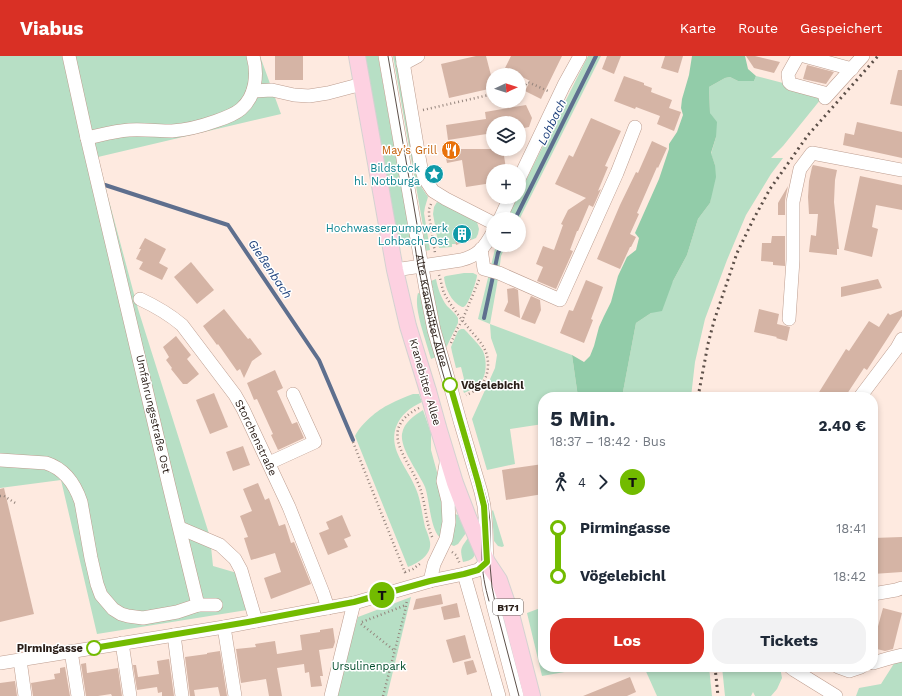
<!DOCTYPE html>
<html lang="de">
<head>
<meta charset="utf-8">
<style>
  :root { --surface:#fff; --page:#f2f2f3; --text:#1f2937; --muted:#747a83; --accent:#d93025 }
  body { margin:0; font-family:"Work Sans",sans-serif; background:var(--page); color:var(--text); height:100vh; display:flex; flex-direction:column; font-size:15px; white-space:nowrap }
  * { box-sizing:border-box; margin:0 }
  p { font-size:13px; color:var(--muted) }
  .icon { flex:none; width:22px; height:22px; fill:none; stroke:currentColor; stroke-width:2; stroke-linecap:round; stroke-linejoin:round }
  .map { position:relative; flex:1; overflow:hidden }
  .sheet { position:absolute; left:538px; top:336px; width:340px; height:280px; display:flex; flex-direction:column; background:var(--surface); border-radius:16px; box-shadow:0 2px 6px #0003 }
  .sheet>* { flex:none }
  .badge { padding:0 8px; border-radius:13px; font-size:14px; line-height:26px }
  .needle { width:26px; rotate:86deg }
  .fabs { position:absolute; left:486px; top:12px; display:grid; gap:8px }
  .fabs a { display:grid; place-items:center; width:40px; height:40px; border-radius:50%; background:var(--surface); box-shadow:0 2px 6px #0003; font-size:20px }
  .map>.badge { position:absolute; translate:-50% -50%; box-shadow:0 0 0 2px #fff }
  .legs { display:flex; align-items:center; gap:6px; height:44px; padding:0 12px; font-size:13px }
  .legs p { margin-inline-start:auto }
  .head { display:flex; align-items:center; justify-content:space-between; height:68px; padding:0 12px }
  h1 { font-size:22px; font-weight:700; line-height:30px }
  .button { display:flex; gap:8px; margin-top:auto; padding:8px 12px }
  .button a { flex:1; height:46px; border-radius:16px; background:var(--accent); color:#fff; font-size:16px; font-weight:700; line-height:46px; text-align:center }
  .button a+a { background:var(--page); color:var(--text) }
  ul { padding:0 12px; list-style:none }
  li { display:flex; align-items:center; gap:14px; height:48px; font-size:15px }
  li i { display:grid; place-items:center; width:6px; height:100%; margin:0 5px; background:currentColor }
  li i::after { content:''; width:10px; height:10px; margin:-5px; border:3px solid; border-radius:50%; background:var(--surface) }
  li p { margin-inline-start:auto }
  li:first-child i { background:linear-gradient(#0000 50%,currentColor 0) }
  li:last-child i { background:linear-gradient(currentColor 50%,#0000 0) }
  header { display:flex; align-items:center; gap:24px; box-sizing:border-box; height:56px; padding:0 20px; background:var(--accent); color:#fff }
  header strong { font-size:19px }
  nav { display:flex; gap:22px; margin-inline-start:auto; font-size:14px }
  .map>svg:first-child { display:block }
</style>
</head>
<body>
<header>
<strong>Viabus</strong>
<nav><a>Karte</a><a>Route</a><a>Gespeichert</a></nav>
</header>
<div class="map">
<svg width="902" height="640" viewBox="0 0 902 640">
  <rect width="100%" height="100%" fill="#feeae0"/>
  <!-- green -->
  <g fill="#b7dfc5">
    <path d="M0 0H260L281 58 98 101 108 141 138 253 210 481 213 510 237 517 247 554 97 578 61 424 0 432Z"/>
    <path d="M364 0H378L411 185V190L409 191 401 182 395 173Z"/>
    <path d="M393 0H397L418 121 422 132 428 141 425 151 424 157 430 194 425 195 423 170Z"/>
    <path d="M588 0H601L519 164 506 163 517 141H519V138Z"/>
    <path d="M756 20 825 38 783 90 771 102H783L771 118 746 159 727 204 705 263 695 306 691 341H622L636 267 651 257 673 225 687 199 698 163 710 147 715 109 711 98 716 81 710 57 709 31 725 22 730 21 738 25H754Z"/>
    <path d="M437 146 456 154 477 166 479 173 478 178 476 182 471 184 469 173H453L456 188H452V191L439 192 433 158 434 151Z"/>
    <path d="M496 189H506L501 200 499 217 490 268 572 299 578 341H543V368L510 373 515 408 487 414 472 363 495 312 497 299 491 282 490 268 478 263Z"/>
    <path d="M464 217H473L477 219C477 224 469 247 465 250 464 251 463 251 462 251 451 246 445 232 444 221L446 220Z"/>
    <path d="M436 223C438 233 441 242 447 250 451 254 455 257 458 262V267L446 292 439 267 431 225Z"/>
    <path d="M418 237 421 238 436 301 431 303C427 287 413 252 418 237Z"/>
    <path d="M461 273H464L467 276C472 282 479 288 483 295 487 304 487 320 480 327 475 332 469 335 464 337L460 326 464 323 461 311 456 312 452 296 451 291 458 275Z"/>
    <path d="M413 338H419L422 346C410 352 401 358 396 371 388 394 408 412 416 433 421 445 422 458 425 471 427 476 429 481 430 486 432 499 418 507 408 511L355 380C361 368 377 354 390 348 397 344 405 341 413 338Z"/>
    <path d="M423 354 430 374H431V394L444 442 442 483C430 476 430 445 425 431 419 417 400 393 402 378 404 366 414 360 423 354Z"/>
    <path d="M493 454 504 490 502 491 498 490 494 485 492 455Z"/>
    <path d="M455 458 458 459 466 477 458 488 454 490 449 488Z"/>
    <path d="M468 482C475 492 481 503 463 506 460 493 460 493 468 482Z"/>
    <path d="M411 541 387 640H335L358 561Z"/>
    <path d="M543 551V611H593L542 620 527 557Z"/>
    <path d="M902 604V640H856L859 632 881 628 895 606Z"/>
    <path d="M644 611H709L712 640H657Z"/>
    <path d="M722 611H780L782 622 777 633 771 640H755L753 636 751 640H725Z"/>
  </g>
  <!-- forest -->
  <path fill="#92cca9" d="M692 0H745L748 13 756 20 754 25H738L730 21 725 22 709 31 710 57 717 66 716 81 711 97 715 109 716 121 710 147 698 163 687 199 673 225 662 255 651 257 636 267 622 341H578L572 299 584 306 590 300 594 290 599 271 604 260 611 246 618 220 627 201 636 194 639 182 635 177 659 123 669 93V88L677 76 683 59 681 52 682 43 689 19Z"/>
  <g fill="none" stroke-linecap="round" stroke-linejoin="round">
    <!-- stream -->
    <g stroke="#5e6f8e" stroke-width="4">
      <path d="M105 129 228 169 319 304 353 384"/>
      <path d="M515 163 596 0"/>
      <path d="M484 262 498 197 502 189"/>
    </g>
  </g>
  <!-- building -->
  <g fill="#d5b4a5">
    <rect x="275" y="0" width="28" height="24"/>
    <path d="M476 0H486L493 27V32L449 42 441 8Z"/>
    <path d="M511 0H562L541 43 525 35 530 25 505 12Z"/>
    <path d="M607 0H621L614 18 602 13Z"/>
    <path d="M665 0H683L678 17 661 12Z"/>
    <path d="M746 0H755L780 6 774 17 754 12Z"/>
    <path d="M807 9 834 16 826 28 803 23Z"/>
    <path d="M898 14H902V50L890 48Z"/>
    <path d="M624 20 644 27V29L652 32 651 36 672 44 669 52 681 56 674 75 657 68 660 60 636 51 635 53 614 45Z"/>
    <path d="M526 49 532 62 529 71 519 73V67H493V77L448 84 446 69 486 63 485 56Z"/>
    <path d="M591 62 621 75 605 110 608 111 598 135 601 133 593 151 589 149 578 175H577L570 194 573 195 556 233 537 225 543 211 536 208 543 190 554 194 563 169 561 168 568 154 586 142 555 128 569 99 573 101Z"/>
    <path d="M857 66 902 76V102L843 89 845 77 854 79Z"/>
    <path d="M652 85 667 92 658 112 657 111 637 157 639 158 630 178 636 181 631 191H630L620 213 597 203 620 149 636 116 638 117Z"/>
    <path d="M444 93H503L506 113 490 116 492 127 466 131 462 104 447 107Z"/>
    <path d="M813 109 837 114 835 124 834 146 839 193H837V199L809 196 811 179 816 180 818 158H809L808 141 809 125 812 111Z"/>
    <path d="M860 120 902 129V154L876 149 872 171 878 173 872 201 844 194Z"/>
    <path d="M788 130 785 144V159H778V147Z"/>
    <path d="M453 173H469L471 184 456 189Z"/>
    <path d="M772 180H785V210L773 209V206L761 205 762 187H771Z"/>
    <path d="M145 182 166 193 159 207 168 212 162 224 139 213 143 206 136 203 141 193H139Z"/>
    <path d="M191 206 214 234 197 248 174 221Z"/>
    <path d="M878 223 882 232 841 241V231Z"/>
    <path d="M586 224 603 231 591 263 593 264 584 287 560 277 569 254 573 255Z"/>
    <path d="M514 232 518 234 520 262 504 255 508 246 507 233Z"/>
    <path d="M531 240 540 244 541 254 535 268 521 263Z"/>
    <path d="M224 253 248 283 250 282 262 298 252 305 244 322 240 313 237 315 218 288 217 289 203 270Z"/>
    <path d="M759 253 779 258 777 268 790 271 787 285 776 282 777 281 754 276Z"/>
    <path d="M902 254V260L867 314 864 312 845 341H816L846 293 849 295 869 265 879 271 888 257 890 259Z"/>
    <path d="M176 280 191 299 187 303 199 318 187 328H183L171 313 172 312 166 304 169 301 163 291Z"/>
    <path d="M275 314 283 332 277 335 292 368 297 366 304 382 278 394 271 379 273 378 257 343 254 344 247 327Z"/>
    <path d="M214 337 228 371 210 378 196 344Z"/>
    <path d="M243 390 250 409 233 415 226 396Z"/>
    <path d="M543 408V438L506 444 502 414Z"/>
    <path d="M258 427 265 444 269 442 279 470 285 468 291 487 294 486 311 528 271 543 264 522 281 516 275 497 251 504 244 482 248 481 240 460 252 455 243 433Z"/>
    <path d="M4 432 34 558 0 566V433Z"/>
    <path d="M342 459 351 480 344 483 348 491 328 499 319 477 329 473 326 466Z"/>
    <path d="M902 481V516L873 518V482Z"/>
    <path d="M441 538 443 548 413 554 416 543Z"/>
    <path d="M457 547 460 561 444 564 441 551Z"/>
    <path d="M883 552 902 557 893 593 885 595 873 592V573L877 574Z"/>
    <path d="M333 572 335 586 333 592 319 594 323 620H320L322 630 311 631 309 616 305 617 304 608 277 612 282 640H269L266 623 241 627 236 593 256 591 255 588 275 585 277 598 302 594 300 579 320 576V574Z"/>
    <path d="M465 579 471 602 453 607 446 584Z"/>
    <path d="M220 595 227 640H220L218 631 194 634 195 640H190L185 601 207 598V597Z"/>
    <path d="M169 603 174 640H162V636L158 637 157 631 137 634 133 609H136L138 621 159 618 157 605Z"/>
    <path d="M473 604 477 616 467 619 464 606Z"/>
    <path d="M86 607 87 617 118 612 122 640H112L111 638 98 640H86L81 608Z"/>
    <path d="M65 611 70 640H33L31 627 55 623 54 618 60 617V612Z"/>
    <path d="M630 621 636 636 627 640H583Z"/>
    <path d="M15 625 17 640H0V627Z"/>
  </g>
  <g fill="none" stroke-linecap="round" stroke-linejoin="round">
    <defs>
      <g id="minor">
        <path d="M69 0 87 82"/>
        <path id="s1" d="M385 0 426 234 434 274 450 329"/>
        <path d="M402 0 419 101 421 112 425 123 433 135 446 143 493 167"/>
        <path d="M798 0 788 18 789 26 791 28 828 38"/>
        <path d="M804 0 852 13"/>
        <path d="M403 8 418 0"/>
        <path d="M253 35 272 34 294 39 309 40 328 37 362 28"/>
        <path d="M825 42 863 0"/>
        <path d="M519 123 564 29 580 0"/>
        <path d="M500 163 510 141"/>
        <path d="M481 193 484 213 499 217 560 244 617 117 635 71"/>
        <path d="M395 214 461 204C478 200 485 191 493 176"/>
        <path id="s2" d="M140 243C155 250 169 258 182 269L235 339 243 353 289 451 323 537 328 552"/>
        <path d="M789 263 793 204V146L800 113 812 97 902 114"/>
        <path d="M860 341 897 292 902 283"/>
        <path d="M460 365 481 436 484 450 486 473 487 516 489 532 493 549 517 640"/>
        <path d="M0 404 46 407C65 413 75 428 81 446L91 502 97 528 101 539 113 553 121 558 128 560 143 562 177 556 198 549 169 430 87 82C101 79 115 75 129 74 143 73 158 75 172 75 187 74 202 70 216 65 225 62 234 59 241 53 256 40 258 18 253 0"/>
        <path d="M269 407 315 386 293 338"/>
        <path d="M180 472 220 489 235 503 241 514 256 565"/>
        <path d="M464 518 499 640"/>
        <path d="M430 525 434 508 446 483 449 466 448 445 443 425 447 402"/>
        <path d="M873 538 896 534 902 532"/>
        <path d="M198 549H216"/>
        <path d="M224 571 235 640"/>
        <path d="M174 579 182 640"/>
        <path d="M122 587 130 640"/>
        <path d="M71 595 78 640"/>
        <path d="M20 604 25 640"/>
        <path d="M0 607 224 571 354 547 430 525 464 518 478 514 487 506"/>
        <path d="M873 607 890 602 902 599"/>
        <path d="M790 611 794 614 836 640"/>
        <path d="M838 611 849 615 861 611"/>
        <path d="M331 640 354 547"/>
      </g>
      <g id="major">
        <path d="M357 0 395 214 408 270 428 335"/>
        <path d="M438 371 455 427 468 461 487 506 499 524 512 562 532 640"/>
      </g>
    </defs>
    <!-- minor casing -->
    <use href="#minor" stroke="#bd9d8f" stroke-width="14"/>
    <!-- major casing -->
    <use href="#major" stroke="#d4d2d1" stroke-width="18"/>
    <!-- path -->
    <g stroke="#94847c" stroke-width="2.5" stroke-dasharray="1 3" stroke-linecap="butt">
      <path d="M519 32 524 31 528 26 548 35"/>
      <path d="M423 54 493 38"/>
      <path d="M431 148 429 153V159L435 197"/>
      <path d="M439 219C441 225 442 232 444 237 451 250 461 263 471 275 476 281 482 287 485 294 490 305 489 320 481 329 477 334 471 337 466 339"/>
      <path d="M451 287 457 273 462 265 479 224"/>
      <path d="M419 352C374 375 412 405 421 435 426 451 426 468 433 483"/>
      <path d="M353 386 406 519"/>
      <path d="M0 440H4L17 448"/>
      <path d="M452 496 456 499 460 508"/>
      <path d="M405 516 413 513 421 507"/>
      <path d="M362 566 406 549"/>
      <path d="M361 568 395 595"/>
      <path d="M383 640 405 555 407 544"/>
    </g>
    <!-- minor -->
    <use href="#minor" stroke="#fff" stroke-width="13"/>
    <!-- major -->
    <use href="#major" stroke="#fdd1e1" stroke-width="16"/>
    <!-- tram -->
    <g stroke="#5c4f48" stroke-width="1">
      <path d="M388 0 424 209 434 256 441 284 488 448 490 466V509L492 531 497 556 519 640"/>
      <path d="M415 190 418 210 435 290 481 450C483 467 482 484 482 501 482 516 485 531 489 545"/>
    </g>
    <!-- rail -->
    <g stroke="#5c4f48" stroke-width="3" stroke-dasharray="2 4" stroke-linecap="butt">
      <path d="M698 341 708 288 714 265 737 197 753 164 770 133 808 79 878 0"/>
      <path d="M715 611 718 640"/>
    </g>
    <defs>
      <path id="minor-bridge" d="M450 329 460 365"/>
      <path id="major-bridge" d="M428 335 438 371"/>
    </defs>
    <!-- minor-bridge casing -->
    <use href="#minor-bridge" stroke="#bd9d8f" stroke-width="14" stroke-linecap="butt"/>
    <!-- major-bridge casing -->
    <use href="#major-bridge" stroke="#d4d2d1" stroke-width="18" stroke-linecap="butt"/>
    <!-- minor-bridge -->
    <use href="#minor-bridge" stroke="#fff" stroke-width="13"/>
    <!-- major-bridge -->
    <use href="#major-bridge" stroke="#fdd1e1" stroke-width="16"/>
  </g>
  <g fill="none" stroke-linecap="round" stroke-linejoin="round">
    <defs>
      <path id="line-1" d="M94 592 248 566 354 546 430 525 464 518 478 514 487 506 484 450 478 426 450 329"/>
    </defs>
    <!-- line-1 casing -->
    <use href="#line-1" stroke="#fff" stroke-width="9"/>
    <!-- line-1 -->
    <use href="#line-1" stroke="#72bb00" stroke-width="6"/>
  </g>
  <!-- icons -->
  <defs>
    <symbol id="restaurant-disc" viewBox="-11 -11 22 22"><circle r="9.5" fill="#e8710a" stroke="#fff"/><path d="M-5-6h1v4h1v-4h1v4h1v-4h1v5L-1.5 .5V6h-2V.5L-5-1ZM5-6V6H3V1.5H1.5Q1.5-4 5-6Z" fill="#fff"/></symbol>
    <symbol id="sight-disc" viewBox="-11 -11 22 22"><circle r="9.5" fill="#0f9aa8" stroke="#fff"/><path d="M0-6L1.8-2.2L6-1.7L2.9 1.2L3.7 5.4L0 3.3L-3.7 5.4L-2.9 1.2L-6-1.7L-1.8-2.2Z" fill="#fff"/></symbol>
    <symbol id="building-disc" viewBox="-11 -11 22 22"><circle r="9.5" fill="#0f9aa8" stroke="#fff"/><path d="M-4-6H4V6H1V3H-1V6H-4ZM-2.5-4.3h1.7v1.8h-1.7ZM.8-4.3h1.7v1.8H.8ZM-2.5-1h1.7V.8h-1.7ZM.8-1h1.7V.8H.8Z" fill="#fff"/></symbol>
  </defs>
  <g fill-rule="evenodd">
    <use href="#restaurant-disc" x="440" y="83" width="22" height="22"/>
    <use href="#sight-disc" x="423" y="107" width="22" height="22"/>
    <use href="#building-disc" x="451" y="167" width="22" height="22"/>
  </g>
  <!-- markers -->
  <g fill="#fff" stroke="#72bb00" stroke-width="2">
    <circle cx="450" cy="329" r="7"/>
    <circle cx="94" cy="592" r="7"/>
  </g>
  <g text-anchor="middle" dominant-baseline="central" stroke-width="3" stroke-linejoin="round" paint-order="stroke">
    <!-- shield labels -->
    <rect fill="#fff" stroke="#69615d" stroke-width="1" x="493" y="543" width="30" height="16" rx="3"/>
    <g font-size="10" font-weight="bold" fill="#291d17">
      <text x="508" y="551">B171</text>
    </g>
    <!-- food labels -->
    <g font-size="11" fill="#c56008" stroke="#fff" text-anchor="end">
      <text x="437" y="94">May’s Grill</text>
    </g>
    <!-- culture labels -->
    <g font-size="11" fill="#0d838f" stroke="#fff" text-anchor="end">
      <text x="420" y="112">Bildstock<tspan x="420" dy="13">hl. Notburga</tspan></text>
      <text x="448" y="172">Hochwasserpumpwerk<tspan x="448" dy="13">Lohbach-Ost</tspan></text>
    </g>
    <!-- street labels -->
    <g font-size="11" fill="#291d17" stroke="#fff">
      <text stroke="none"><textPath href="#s1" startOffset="259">Alte Kranebitter Allee</textPath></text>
      <text transform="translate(425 326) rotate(74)">Kranebitter Allee</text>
      <text transform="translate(153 358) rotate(77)">Umfahrungsstraße Ost</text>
      <text stroke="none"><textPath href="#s2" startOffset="185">Storchenstraße</textPath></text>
    </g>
    <!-- stop labels -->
    <g font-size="11" font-weight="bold" fill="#291d17" stroke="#fff" text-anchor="start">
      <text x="461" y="329">Vögelebichl</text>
      <text x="83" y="592" text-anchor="end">Pirmingasse</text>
    </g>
    <!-- park labels -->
    <g font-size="11" fill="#024d2c" stroke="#fff">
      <text x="369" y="610">Ursulinenpark</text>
    </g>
    <!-- water labels -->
    <g font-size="12" font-style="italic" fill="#1d407b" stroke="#fff">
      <text transform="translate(552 66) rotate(-64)">Lohbach</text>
      <text transform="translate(270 213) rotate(56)">Gießenbach</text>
    </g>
  </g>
</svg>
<div class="fabs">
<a><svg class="needle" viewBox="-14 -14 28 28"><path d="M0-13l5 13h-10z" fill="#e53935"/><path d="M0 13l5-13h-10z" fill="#747a83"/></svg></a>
<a><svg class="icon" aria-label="layers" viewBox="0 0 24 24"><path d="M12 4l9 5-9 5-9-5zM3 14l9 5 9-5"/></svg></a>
<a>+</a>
<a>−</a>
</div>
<b class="badge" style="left:382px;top:539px;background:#72bb00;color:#111">T</b>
<section class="sheet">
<div class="head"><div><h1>5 Min.</h1><p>18:37 – 18:42 · Bus</p></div><b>2.40 €</b></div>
<div class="legs"><svg class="icon" aria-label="walk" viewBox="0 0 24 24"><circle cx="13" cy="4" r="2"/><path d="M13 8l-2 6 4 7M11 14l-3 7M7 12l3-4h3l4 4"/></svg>4<svg class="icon" aria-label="forward" viewBox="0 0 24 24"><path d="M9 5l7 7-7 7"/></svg><b class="badge" style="background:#72bb00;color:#111">T</b></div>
<ul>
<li><i style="color:#72bb00"></i><b>Pirmingasse</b><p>18:41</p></li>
<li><i style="color:#72bb00"></i><b>Vögelebichl</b><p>18:42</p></li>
</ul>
<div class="button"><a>Los</a><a>Tickets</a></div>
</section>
</div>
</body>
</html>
